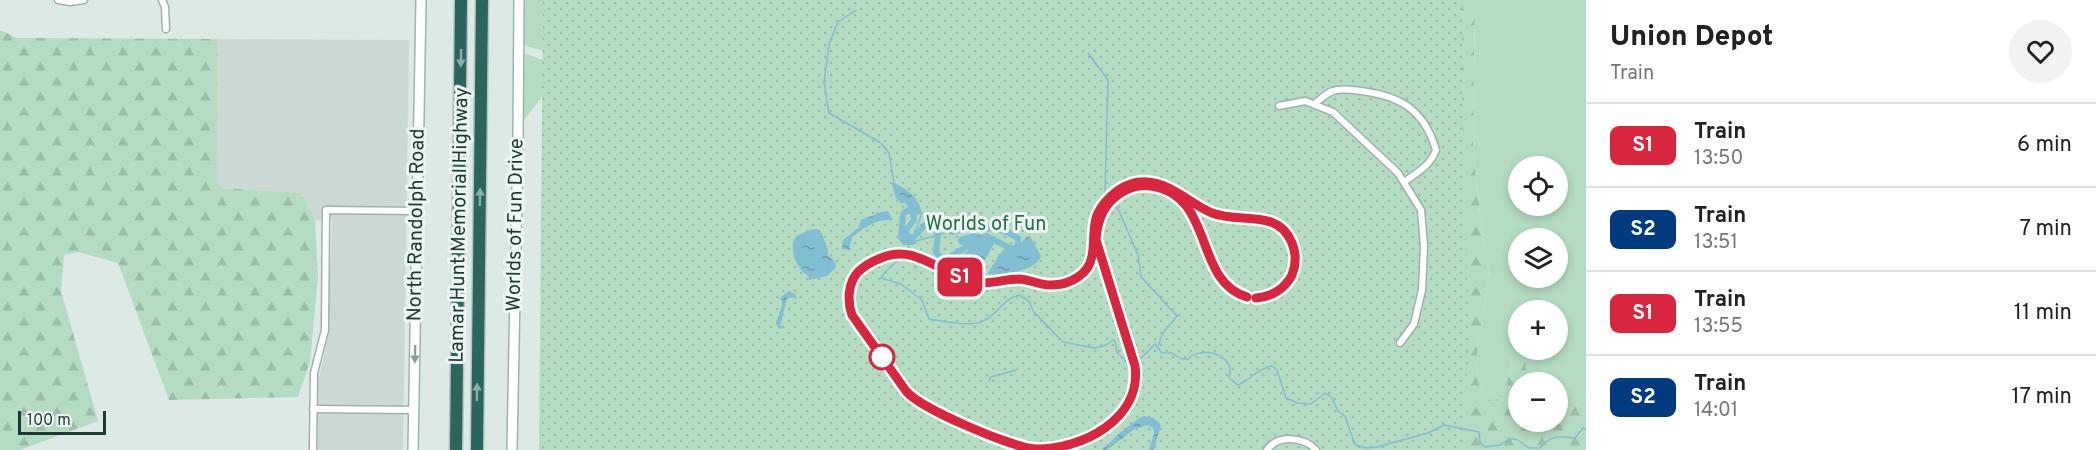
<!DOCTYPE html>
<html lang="en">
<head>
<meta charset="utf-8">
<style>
  :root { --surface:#fff; --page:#f2f2f2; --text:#222; --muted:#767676; --line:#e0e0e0 }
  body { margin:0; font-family:Overpass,sans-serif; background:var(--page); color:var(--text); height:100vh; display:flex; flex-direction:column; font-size:22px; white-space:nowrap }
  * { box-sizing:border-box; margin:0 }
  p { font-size:20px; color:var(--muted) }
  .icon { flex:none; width:33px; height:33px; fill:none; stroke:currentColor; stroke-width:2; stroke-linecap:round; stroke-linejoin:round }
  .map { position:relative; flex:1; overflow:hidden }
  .side { display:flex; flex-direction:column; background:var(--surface); width:510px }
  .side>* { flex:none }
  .badge { padding:0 12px; border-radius:9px; font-size:21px; line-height:39px }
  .controls { position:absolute; left:1508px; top:156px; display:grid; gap:12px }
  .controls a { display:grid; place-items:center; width:60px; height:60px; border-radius:50%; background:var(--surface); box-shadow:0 3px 9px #0003; font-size:30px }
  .scale { position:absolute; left:18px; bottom:15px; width:88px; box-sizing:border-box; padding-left:6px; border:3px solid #1e3934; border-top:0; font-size:16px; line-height:21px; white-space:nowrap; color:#1e3934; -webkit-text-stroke:4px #edf6f2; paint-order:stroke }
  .map>.badge { position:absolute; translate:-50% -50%; box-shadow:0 0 0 3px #fff }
  .round { display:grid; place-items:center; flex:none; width:63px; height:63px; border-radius:32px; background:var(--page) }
  .summary { display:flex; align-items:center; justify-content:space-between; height:102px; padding:0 24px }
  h1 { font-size:28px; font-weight:800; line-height:45px }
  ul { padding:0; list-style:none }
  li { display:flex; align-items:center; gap:18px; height:84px; padding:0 24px; border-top:2px solid var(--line) }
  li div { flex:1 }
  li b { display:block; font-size:22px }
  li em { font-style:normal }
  li .badge { min-width:66px; font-weight:700; text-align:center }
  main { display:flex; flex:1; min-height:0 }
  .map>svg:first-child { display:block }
</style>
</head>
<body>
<main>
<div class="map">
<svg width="1586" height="450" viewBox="0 0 1586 450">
  <defs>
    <pattern id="forest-firs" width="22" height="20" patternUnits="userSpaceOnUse" patternTransform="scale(1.5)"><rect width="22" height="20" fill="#b4dcc2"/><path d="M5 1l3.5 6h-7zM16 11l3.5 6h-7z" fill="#9abea7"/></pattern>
    <pattern id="park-dots" width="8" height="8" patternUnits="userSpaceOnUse" patternTransform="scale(1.5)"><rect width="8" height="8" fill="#b4dcc2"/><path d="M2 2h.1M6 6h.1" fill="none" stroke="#9abea7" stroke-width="1.8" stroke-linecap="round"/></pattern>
    <pattern id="water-ripples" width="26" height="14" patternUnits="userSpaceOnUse" patternTransform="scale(1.5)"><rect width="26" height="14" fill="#82bed1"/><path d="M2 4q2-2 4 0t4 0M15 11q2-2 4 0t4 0" fill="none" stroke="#6a9baa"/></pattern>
  </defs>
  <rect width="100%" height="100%" fill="#dde9e5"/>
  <!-- built -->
  <path fill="#cbd9d4" d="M218 39 409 40 403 450H318V383L327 342 332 221 315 220 302 193 220 188 216 181Z"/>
  <!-- green -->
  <g fill="#b4dcc2" fill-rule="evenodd">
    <path d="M523 0H661L547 52 527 46 522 41Z"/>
    <path d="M1475 0H1586V399L1557 413V382H1530L1512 363 1502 400 1494 401 1487 399 1477 380 1476 363 1491 256 1484 246 1473 154ZM1518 166H1557V206H1518ZM1518 238H1557V278H1518ZM1518 310H1557V350H1518Z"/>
    <path d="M526 54 544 60 550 87 523 121 522 57Z"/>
  </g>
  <!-- forest -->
  <g fill="url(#forest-firs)">
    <path d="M1460 0H1475L1473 154 1484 246 1491 256 1476 363 1477 380 1487 399 1494 401 1498 398 1502 400 1512 363 1525 359 1527 377 1530 382H1518V422H1557V413L1586 399V450H1400Z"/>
    <path d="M0 30 17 38 218 39 217 182 221 188 302 193 315 220 318 276 310 362 298 397 169 400 118 263 78 252 64 255 61 291 98 421 20 450H0Z"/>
  </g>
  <!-- park -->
  <path fill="url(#park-dots)" d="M543 0H1462V99L1469 345 1462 450H539Z"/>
  <!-- water -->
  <g fill="url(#water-ripples)">
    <path d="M892 183H895C908 190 919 198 922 213L916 215 905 211 908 207 905 203 901 204 895 196Z"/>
    <path d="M888 211 891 216 890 220C875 219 863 229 852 237L849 250 842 249 843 240 858 228 862 219 875 215 876 213Z"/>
    <path d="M975 224 983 226V228L952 235 949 234V231Z"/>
    <path d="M813 229 820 230 828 249V255L835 262 836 267 827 276 809 280 808 275C796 271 788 245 796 237 799 234 808 231 813 229Z"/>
    <path d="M974 233 985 236 995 242 982 265 981 277C967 278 958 269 962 255L971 248V245H961L957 241 960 237Z"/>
    <path d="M1027 237 1031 238 1041 256C1036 271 1002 276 987 274L1002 251 1015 248Z"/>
    <path d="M789 291 795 294 797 298 789 297 787 299 780 326 786 327 779 329 776 323 783 303 780 298Z"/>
    <path d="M1144 416 1154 418 1161 425 1154 450H1149L1154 434V429L1148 425 1136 428 1107 450H1102C1108 443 1138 417 1144 416Z"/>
  </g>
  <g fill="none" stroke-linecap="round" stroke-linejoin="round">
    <!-- stream -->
    <g stroke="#82bed1" stroke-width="1.5">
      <path d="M856 10 838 22 829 45 824 82 829 113 881 143 889 153 894 183"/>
      <path d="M1088 53 1108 80 1105 192 1119 211 1138 255 1141 277 1177 316 1163 333 1158 346"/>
      <path d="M922 213C917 227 911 246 901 257 894 265 887 268 881 278L901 284 922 300 929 319C943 321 973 328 985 320 999 313 1003 299 1019 295L1029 301 1033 311 1063 342 1095 348 1106 345 1113 340 1115 341 1117 352 1128 364C1141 361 1147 352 1155 344L1162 353H1172L1181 359H1188C1201 345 1237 354 1229 378L1238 385C1250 380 1258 368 1272 366L1277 370 1286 398 1298 403 1311 404 1325 393 1332 398 1338 411 1345 416 1355 445 1366 448 1377 447 1428 433 1444 425 1479 432 1480 442 1485 447 1500 445 1510 439H1516L1529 448H1540C1550 435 1560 436 1575 438L1583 428 1586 430"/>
      <path d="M912 242 949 232"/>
      <path d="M989 381 991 377 1016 370"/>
    </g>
    <!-- canal -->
    <path stroke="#82bed1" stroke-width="6" d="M912 242H905L901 237 903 214 908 210 913 213 914 220 906 230 907 236 913 238 926 224 932 225 938 234 936 252 941 258 949 257 986 236 1010 248H1015L1018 244V238L1007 232 978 225"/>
    <defs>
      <g id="street">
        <path d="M58 0 70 2 84 0"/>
        <path d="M162 0 165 7 166 29"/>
        <path d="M1314 104C1320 100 1326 93 1333 91 1341 88 1352 90 1361 91 1401 96 1424 110 1436 150 1430 166 1418 172 1404 182"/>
        <path d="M1279 106 1305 101 1333 112 1398 173 1421 210 1424 246 1422 290 1414 324 1400 343"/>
        <path d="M313 409 414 410"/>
        <path d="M313 450 314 373 325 330 326 210 417 211"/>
        <path d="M1267 450C1278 434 1304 437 1316 450"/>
      </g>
      <g id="secondary">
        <path d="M413 450 421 0"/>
        <path d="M512 450 518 136 519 0"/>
      </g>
      <g id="highway">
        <path d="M456 450 461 0"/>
        <path d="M477 450 482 0"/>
      </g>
    </defs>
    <!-- street casing -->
    <use href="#street" stroke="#a0b1ac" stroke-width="9"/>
    <!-- secondary casing -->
    <use href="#secondary" stroke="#9cb5ae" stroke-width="12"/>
    <!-- highway casing -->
    <use href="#highway" stroke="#bcc4c2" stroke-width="15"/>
    <!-- street -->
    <use href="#street" stroke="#fff" stroke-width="6"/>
    <!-- secondary -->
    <use href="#secondary" stroke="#fff" stroke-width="9"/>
    <!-- highway -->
    <use href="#highway" stroke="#2a655e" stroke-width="12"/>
    <defs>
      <path id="rail" d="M1142 182C1170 182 1187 202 1211 213 1238 224 1272 209 1290 238 1295 248 1296 259 1294 269 1285 300 1245 307 1224 284 1204 262 1203 214 1178 197 1163 186 1143 182 1126 190 1110 198 1098 214 1096 233 1095 251 1105 272 1111 290 1119 314 1126 339 1134 363 1146 423 1072 450 1023 447L928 408 914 399 906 391 852 315C838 277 879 245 914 255 932 264 950 275 968 281 983 286 998 280 1013 279 1039 278 1065 297 1086 270 1094 259 1092 247 1093 235 1096 208 1114 186 1142 182Z"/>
    </defs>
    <!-- rail casing -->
    <use href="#rail" stroke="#587570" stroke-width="4"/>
    <!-- rail -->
    <use href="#rail" stroke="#edf6f2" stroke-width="1.5" stroke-dasharray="4.5" stroke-linecap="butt"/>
  </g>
  <!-- one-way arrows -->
  <defs><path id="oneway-solid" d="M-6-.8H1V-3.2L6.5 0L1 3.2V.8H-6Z" transform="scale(1.5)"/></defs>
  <g fill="#8caea8">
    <use href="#oneway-solid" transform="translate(461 58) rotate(91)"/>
    <use href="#oneway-solid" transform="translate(480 197) rotate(-89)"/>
    <use href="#oneway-solid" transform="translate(477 392) rotate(-89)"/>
  </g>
  <use fill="#8e9c9a" href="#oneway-solid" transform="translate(415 354) rotate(91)"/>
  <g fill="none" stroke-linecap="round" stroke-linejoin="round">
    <defs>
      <path id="line" d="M1247 297C1193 281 1215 195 1151 186 1137 184 1124 189 1113 199 1101 210 1097 224 1096 240L1135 366C1142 419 1082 450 1035 449 1011 447 921 409 906 391L852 315C847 301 848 283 858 272 865 265 873 261 881 258 914 243 940 273 970 281 987 286 1003 279 1020 279 1031 280 1040 285 1051 285 1069 285 1089 275 1092 256 1095 243 1092 229 1097 215 1101 206 1109 197 1117 191 1126 185 1136 181 1147 182 1173 184 1190 204 1212 213 1240 224 1278 208 1292 243 1296 253 1296 265 1292 275 1285 289 1271 297 1256 298"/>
    </defs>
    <!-- line casing -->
    <use href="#line" stroke="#fff" stroke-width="14"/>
    <!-- line -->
    <use href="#line" stroke="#d7263d" stroke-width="9"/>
  </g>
  <!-- markers -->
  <circle fill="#fff" stroke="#d7263d" stroke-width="3" cx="882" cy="357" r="12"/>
  <g text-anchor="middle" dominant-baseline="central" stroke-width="6" stroke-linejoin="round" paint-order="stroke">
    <!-- street labels -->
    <g font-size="20" fill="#1e3934" stroke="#edf6f2">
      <text transform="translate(417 225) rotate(-89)">North Randolph Road</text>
      <text transform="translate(460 225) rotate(-89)">Lamar Hunt Memorial Highway</text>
      <text transform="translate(516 225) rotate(-89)">Worlds of Fun Drive</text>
    </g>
    <!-- park labels -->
    <g font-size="20" fill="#28704a" stroke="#edf6f2">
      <text x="986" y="225">Worlds of Fun</text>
    </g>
  </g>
</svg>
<div class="controls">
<a><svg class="icon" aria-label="locate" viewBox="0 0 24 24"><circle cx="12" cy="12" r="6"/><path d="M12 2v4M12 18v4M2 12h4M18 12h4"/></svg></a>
<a><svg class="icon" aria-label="layers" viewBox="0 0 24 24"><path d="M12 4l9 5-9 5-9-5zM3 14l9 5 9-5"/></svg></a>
<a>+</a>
<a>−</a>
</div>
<div class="scale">100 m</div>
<b class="badge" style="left:960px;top:277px;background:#d7263d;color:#fff">S1</b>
</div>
<section class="side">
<div class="summary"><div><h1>Union Depot</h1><p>Train</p></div><a class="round"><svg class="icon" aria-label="heart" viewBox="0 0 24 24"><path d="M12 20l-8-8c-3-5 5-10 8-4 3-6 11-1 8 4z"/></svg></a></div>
<ul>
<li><span class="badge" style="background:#d7263d;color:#fff">S1</span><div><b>Train</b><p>13:50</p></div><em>6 min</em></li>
<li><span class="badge" style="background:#003b80;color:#fff">S2</span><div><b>Train</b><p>13:51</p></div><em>7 min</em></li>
<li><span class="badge" style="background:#d7263d;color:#fff">S1</span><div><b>Train</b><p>13:55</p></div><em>11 min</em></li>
<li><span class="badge" style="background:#003b80;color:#fff">S2</span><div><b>Train</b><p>14:01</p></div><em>17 min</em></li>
</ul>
</section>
</main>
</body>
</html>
